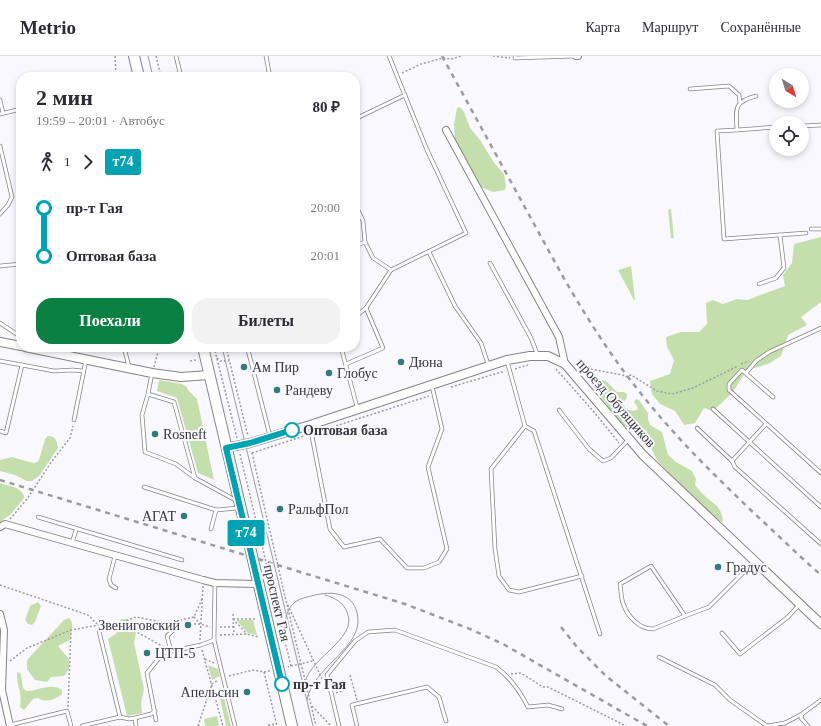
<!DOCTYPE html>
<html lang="ru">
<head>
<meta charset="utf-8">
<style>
  :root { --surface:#fff; --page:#f2f2f3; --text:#2b2b33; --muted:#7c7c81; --line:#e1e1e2; --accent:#0b8043 }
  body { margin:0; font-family:"Times New Roman",serif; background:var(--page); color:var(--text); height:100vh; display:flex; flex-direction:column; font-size:15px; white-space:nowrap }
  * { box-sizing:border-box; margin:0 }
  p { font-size:13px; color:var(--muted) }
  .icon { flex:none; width:22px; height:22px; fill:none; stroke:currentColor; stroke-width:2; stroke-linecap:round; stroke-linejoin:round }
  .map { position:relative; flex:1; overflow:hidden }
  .drawer { position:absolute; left:16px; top:16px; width:344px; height:280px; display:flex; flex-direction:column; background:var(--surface); border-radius:16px; box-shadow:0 2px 6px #0003 }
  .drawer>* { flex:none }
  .badge { padding:0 8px; border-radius:3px; font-size:14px; line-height:26px }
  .needle { width:26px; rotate:142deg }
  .fabs { position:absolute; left:769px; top:12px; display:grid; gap:8px }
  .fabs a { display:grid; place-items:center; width:40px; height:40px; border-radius:50%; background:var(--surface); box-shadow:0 2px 6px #0003; font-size:20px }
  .map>.badge { position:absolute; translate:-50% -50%; box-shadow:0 0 0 2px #fff }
  .legs { display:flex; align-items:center; gap:6px; height:44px; padding:0 20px; font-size:13px }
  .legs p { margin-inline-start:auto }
  .overview { display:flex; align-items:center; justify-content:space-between; height:68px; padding:0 20px }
  h1 { font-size:22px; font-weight:800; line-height:30px }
  .button { display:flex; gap:8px; margin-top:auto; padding:8px 20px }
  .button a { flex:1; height:46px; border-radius:16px; background:var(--accent); color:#fff; font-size:16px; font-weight:800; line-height:46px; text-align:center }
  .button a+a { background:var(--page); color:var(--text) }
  ul { padding:0 20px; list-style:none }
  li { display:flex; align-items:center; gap:14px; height:48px; font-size:15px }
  li i { display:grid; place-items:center; width:6px; height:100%; margin:0 5px; background:currentColor }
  li i::after { content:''; width:10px; height:10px; margin:-5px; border:3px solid; border-radius:50%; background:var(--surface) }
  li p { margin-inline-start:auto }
  li:first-child i { background:linear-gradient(#0000 50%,currentColor 0) }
  li:last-child i { background:linear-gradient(currentColor 50%,#0000 0) }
  header { display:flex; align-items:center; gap:24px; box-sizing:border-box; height:56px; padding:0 20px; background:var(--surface); border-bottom:1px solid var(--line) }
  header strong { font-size:19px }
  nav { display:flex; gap:22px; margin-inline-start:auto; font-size:14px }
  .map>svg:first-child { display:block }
</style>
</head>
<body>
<header>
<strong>Metrio</strong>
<nav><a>Карта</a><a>Маршрут</a><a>Сохранённые</a></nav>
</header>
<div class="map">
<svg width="821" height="670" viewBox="0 0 821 670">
  <rect width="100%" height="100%" fill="#f9f8fe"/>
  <!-- green -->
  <g fill="#c4dfab">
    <path d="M460 51 464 56 470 72 480 84 495 108 504 118 506 130 505 134 493 136 481 131 455 85 454 69 457 52Z"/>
    <path d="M671 153 674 182H671L668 154Z"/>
    <path d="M821 181V246L801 261 807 269 788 279 781 300 768 308 747 314 733 336 713 355 704 352 695 367 684 369 675 355 660 348 652 338 650 325 670 318 674 304 667 291 666 281 681 276H699L707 268 706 247 713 244 723 248 737 243 747 244 785 230 783 219 792 207 794 188Z"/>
    <path d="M631 210 635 244H634L618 214Z"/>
    <path d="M159 324 182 328 187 331V333L197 343 214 424 198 417 177 342 157 335Z"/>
    <path d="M601 324 606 325 617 336H624L627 338V341L623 348C626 354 631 356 637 354L638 352 634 346 636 343 639 344 648 357V363L650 369 662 376 668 399 676 406 692 415 696 423 695 429C698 433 701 436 704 439 714 449 720 448 723 464L722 466 705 454 657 404 649 388 647 375C639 370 635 374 629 372 621 369 598 339 596 331 596 328 596 328 598 325Z"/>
    <path d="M48 380C56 380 57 385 58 392L39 420 32 425H27L15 419 0 415V404L12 401 33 407 37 406 39 404 45 383Z"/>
    <path d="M0 427C8 430 24 431 24 442L11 458 0 466Z"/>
    <path d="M38 546 41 550 35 566 32 569 28 568 25 564 30 550Z"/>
    <path d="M69 562C75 568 71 576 70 584L58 590 69 603V613L64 620 51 621 47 626 35 624 27 613V604L64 564Z"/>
    <path d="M122 563H128L136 577 134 587 144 633 141 648 142 657 127 660 108 583 117 577 115 568Z"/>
    <path d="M236 564H253L257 579 248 577Z"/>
    <path d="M208 609 218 613 220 620 212 624Z"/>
    <path d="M17 616 21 618 23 632 26 635C37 635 52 626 62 634V638C55 644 45 647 38 642L33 643 24 654 20 651C23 637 16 630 17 616Z"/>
    <path d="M223 637 231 670H226L219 638Z"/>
    <path d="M217 660 219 670H205L204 663Z"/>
  </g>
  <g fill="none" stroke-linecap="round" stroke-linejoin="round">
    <defs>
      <g id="service">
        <path d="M176 0 181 21"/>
        <path d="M266 0 270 21"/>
        <path d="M515 0V2L576 0"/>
        <path d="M690 33 729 30 739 39 740 47"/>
        <path d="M756 40C733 46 736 53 737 74L776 71"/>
        <path d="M0 44 3 57"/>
        <path d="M0 58 21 53"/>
        <path d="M355 63 405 39"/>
        <path d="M802 70 821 69"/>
        <path d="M737 74 717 75 724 183 806 177"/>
        <path d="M0 90 12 141 8 149 0 158"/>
        <path d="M355 148 363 165 365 186"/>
        <path d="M811 173H821"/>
        <path d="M355 190 365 186 373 202 391 214"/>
        <path d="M429 196 455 250 481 287 488 308"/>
        <path d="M490 207 531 282 538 300"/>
        <path d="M0 210 21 208"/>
        <path d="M759 228 776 222 784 212 780 179"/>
        <path d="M355 261 366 252 391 214 466 177 427 94 389 0"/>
        <path d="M0 267 21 281"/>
        <path d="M124 291 129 311"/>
        <path d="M261 291 248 294 270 380"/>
        <path d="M341 291 357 351"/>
        <path d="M0 305 22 309"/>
        <path d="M507 305 525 370 491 413 495 493 499 520 509 534 519 536 582 520"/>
        <path d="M346 308 383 292 366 252"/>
        <path d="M152 317 148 338 174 346 195 422 237 445"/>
        <path d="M746 317 756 305 769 296 821 272"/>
        <path d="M148 338 142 359 145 396 176 408 195 422"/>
        <path d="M773 341 742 314 729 328V334L821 417"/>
        <path d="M713 353 821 451"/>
        <path d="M559 354 589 393 603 405 611 402 629 383"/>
        <path d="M74 364 86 304"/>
        <path d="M766 368 732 405 735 411 821 488"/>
        <path d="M310 370 330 473 344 491 380 483 407 512H424L439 506 447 493 428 411 442 373 432 330"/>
        <path d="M525 370 534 375 600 578"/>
        <path d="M697 372 732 405"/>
        <path d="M0 375 6 377 22 309 54 315 73 314 83 315"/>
        <path d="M144 431 216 454 238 452"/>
        <path d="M38 461 182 504"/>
        <path d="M211 473 216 454"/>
        <path d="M72 487 76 474"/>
        <path d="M115 500 109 523 111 529 116 532"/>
        <path d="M685 560 653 573C639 573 627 560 623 547 621 542 621 534 620 528L651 510 685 560 709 551 754 506"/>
        <path d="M104 573 99 575 120 661"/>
        <path d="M722 577 740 598 788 561 800 548"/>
        <path d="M214 584 235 670"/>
        <path d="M171 595 167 580 178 570"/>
        <path d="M659 601 715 629 730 644 767 670 785 667 802 658"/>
        <path d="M135 662 136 670"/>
        <path d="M156 664 147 617 163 597 201 589 214 584 215 527"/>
        <path d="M10 669 67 655 71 670"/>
        <path d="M82 670 120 661 129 663 135 662 151 658 155 655"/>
        <path d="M339 670 327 619 355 585 368 576 395 574 496 611C511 622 520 635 528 651L548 649 562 653"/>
        <path d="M357 670 352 649 427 631 439 641 446 665"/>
        <path d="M808 670 801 662 802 658 821 644"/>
      </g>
      <g id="minor">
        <path d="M576 0H578"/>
        <path d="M446 74 559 281 565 308"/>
        <path d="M0 471 5 468 203 524 215 527 257 528"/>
        <path d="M0 558 4 574 2 634 10 670"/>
      </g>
      <g id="tertiary">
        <path d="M0 286 21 290"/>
        <path d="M25 291 152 317 181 321 209 319"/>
        <path d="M226 392 250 387 310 369 507 304 530 300H548L565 308 643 399 821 568"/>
      </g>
      <g id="primary">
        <path d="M134 0 139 21"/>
        <path d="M203 291 292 670"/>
      </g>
    </defs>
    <!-- service casing -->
    <use href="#service" stroke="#848388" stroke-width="4.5"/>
    <!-- minor casing -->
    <use href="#minor" stroke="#848388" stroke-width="8"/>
    <!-- tertiary casing -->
    <use href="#tertiary" stroke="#848388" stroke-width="10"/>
    <!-- primary casing -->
    <use href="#primary" stroke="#848388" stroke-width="12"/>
    <!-- path -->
    <g stroke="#9c9b9f" stroke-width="1.5" stroke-dasharray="2 2" stroke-linecap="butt">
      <path d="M115 0 116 21"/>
      <path d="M156 0 161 21"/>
      <path d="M493 0 510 2"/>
      <path d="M402 17 421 8 443 2 451 3 462 0"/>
      <path d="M214 291 237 382"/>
      <path d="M226 291 248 380"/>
      <path d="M217 302 220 305H229"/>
      <path d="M190 305 196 304"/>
      <path d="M741 308 749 305"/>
      <path d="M154 311 159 291"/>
      <path d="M579 311 623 319 625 321 631 319 657 335 672 338 693 332 738 310"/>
      <path d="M515 313 528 309"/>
      <path d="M556 313 594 356 619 387"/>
      <path d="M590 324 594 315"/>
      <path d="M451 331 505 315"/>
      <path d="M317 376 429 340"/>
      <path d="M252 397 307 379"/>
      <path d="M252 397 286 545 322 623"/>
      <path d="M240 398 291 610 288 611"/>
      <path d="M10 463 27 443 52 405 70 382 73 370"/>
      <path d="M0 529 88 559 97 568"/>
      <path d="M287 549 316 670"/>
      <path d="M233 558 234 578"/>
      <path d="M194 561 200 568"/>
      <path d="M233 563H255"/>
      <path d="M233 563 247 578"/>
      <path d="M181 565V564L194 561 202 543"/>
      <path d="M120 567 164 591"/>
      <path d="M190 568H200L210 571"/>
      <path d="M107 569 120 567 136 561 172 568"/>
      <path d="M220 571H234"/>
      <path d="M220 579 247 578 259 581"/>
      <path d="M200 584 203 530"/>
      <path d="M202 594 223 670"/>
      <path d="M205 603 214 607"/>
      <path d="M10 605 27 592 71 574 99 569"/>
      <path d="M291 610 313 605"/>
      <path d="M264 616 277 670"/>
      <path d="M511 618 521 617 543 631H548L626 670"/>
      <path d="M350 619 357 644"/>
      <path d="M229 620 253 614 264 616 270 615"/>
      <path d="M336 637 342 635"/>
      <path d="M312 650 331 670"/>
      <path d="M68 651 71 575"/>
      <path d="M268 669 276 668"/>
      <path d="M198 670 212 628 218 624"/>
    </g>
    <!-- service -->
    <use href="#service" stroke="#fff" stroke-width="3"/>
    <!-- minor -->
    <use href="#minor" stroke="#fff" stroke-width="6"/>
    <!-- tertiary -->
    <use href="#tertiary" stroke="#fff" stroke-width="8"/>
    <!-- primary -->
    <use href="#primary" stroke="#fff" stroke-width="10"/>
    <!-- tram -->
    <g stroke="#9b9a9f" stroke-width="1">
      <path d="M148 0 153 21"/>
      <path d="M222 291 313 670"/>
      <path d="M286 562C287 556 290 550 295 546 300 542 308 541 315 539 337 534 358 539 358 566 357 594 312 613 307 644"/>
      <path d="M305 631C302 605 360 584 347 556 343 546 335 542 325 539"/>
    </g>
    <!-- rail -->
    <g stroke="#9b9a9f" stroke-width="2.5" stroke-dasharray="5 5" stroke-linecap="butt">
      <path d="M442 0 562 219C585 259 610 299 639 335 674 380 715 420 756 459 778 479 799 500 821 519"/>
      <path d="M0 424 405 548 470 573 503 588 647 670"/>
      <path d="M561 571 577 591 606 620 669 670"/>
    </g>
  </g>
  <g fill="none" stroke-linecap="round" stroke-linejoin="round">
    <defs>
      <path id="line-1" d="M282 628 226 392 250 387 292 374"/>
    </defs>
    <!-- line-1 casing -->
    <use href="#line-1" stroke="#fff" stroke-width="9"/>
    <!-- line-1 -->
    <use href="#line-1" stroke="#00a3b4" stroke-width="6"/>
  </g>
  <!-- markers -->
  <g fill="#327b7b" stroke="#f9f8fe" stroke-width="1.5">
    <circle cx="401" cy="306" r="4"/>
    <circle cx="244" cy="311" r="4"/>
    <circle cx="329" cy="317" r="4"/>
    <circle cx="277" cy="334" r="4"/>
    <circle cx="155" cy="378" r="4"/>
    <circle cx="280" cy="453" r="4"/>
    <circle cx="184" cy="460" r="4"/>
    <circle cx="718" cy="511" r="4"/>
    <circle cx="188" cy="569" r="4"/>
    <circle cx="147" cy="597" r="4"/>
    <circle cx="247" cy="636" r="4"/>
  </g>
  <g fill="#fff" stroke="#00a3b4" stroke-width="2">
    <circle cx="292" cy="374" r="7"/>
    <circle cx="282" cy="628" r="7"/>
  </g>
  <g text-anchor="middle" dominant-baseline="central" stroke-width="4" stroke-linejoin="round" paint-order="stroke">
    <!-- poi labels -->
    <g font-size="14" fill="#373739" stroke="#f9f8fe" text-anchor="start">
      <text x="409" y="306">Дюна</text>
      <text x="252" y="311">Ам Пир</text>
      <text x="337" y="317">Глобус</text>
      <text x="285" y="334">Рандеву</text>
      <text x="163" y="378">Rosneft</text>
      <text x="288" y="453">РальфПол</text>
      <text x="176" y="460" text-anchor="end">АГАТ</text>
      <text x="726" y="511">Градус</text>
      <text x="180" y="569" text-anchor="end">Звениговский</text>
      <text x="155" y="597">ЦТП-5</text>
      <text x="239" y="636" text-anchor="end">Апельсин</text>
    </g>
    <!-- street labels -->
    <g font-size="14" fill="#373739" stroke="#f9f8fe">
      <text transform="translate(616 347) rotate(49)">проезд Обувщиков</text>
      <text transform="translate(277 547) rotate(77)">проспект Гая</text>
    </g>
    <!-- stop labels -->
    <g font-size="14" font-weight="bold" fill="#373739" stroke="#f9f8fe" text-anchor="start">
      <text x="303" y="374">Оптовая база</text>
      <text x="293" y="628">пр-т Гая</text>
    </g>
  </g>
</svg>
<div class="fabs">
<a><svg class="needle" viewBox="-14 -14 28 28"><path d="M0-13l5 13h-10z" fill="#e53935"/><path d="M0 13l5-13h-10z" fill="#7c7c81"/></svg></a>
<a><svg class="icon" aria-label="locate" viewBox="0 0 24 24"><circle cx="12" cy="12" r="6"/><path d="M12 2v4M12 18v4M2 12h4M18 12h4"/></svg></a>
</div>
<b class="badge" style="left:246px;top:477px;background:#00a3b4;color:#fff">т74</b>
<section class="drawer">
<div class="overview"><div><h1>2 мин</h1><p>19:59 – 20:01 · Автобус</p></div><b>80 ₽</b></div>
<div class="legs"><svg class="icon" aria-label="walk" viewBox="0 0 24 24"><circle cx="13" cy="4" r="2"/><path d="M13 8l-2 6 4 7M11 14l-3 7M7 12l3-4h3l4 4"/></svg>1<svg class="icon" aria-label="forward" viewBox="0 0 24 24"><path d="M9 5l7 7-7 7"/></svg><b class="badge" style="background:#00a3b4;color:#fff">т74</b></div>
<ul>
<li><i style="color:#00a3b4"></i><b>пр-т Гая</b><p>20:00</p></li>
<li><i style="color:#00a3b4"></i><b>Оптовая база</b><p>20:01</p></li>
</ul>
<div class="button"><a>Поехали</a><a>Билеты</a></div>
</section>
</div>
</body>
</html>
